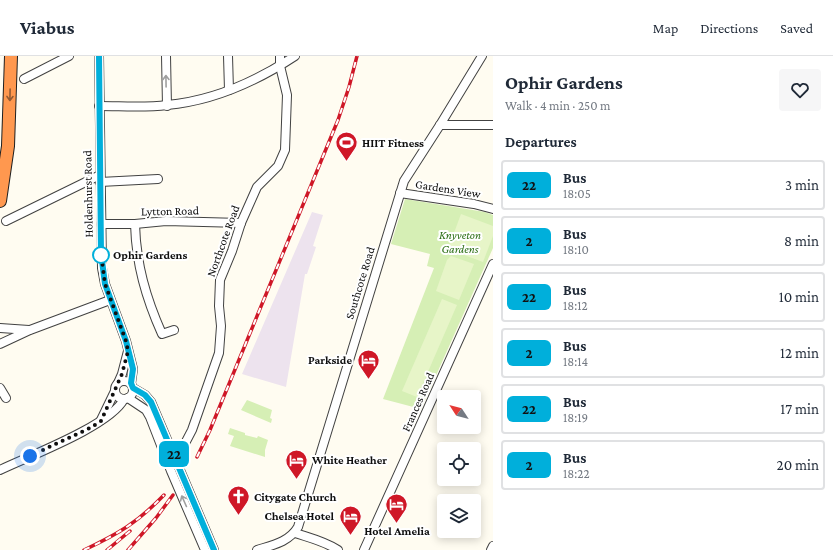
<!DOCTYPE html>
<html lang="en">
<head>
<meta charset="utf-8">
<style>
  :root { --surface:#fff; --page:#f6f6f7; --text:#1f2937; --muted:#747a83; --line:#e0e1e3 }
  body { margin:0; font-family:"Crimson Pro",serif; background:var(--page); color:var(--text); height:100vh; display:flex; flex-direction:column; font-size:15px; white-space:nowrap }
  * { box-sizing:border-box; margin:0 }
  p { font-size:13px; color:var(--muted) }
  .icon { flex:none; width:22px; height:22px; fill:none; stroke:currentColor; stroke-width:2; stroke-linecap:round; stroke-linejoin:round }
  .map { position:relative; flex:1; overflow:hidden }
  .sheet { display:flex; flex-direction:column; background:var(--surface); width:340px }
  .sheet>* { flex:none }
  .badge { padding:0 8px; border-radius:6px; font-size:14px; line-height:26px }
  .needle { width:26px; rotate:306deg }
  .fabs { position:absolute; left:437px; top:334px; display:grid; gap:8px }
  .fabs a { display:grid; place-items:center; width:44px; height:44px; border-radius:4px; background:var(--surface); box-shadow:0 2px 10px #0003; font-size:20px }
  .you { position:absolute; width:20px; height:20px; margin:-10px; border:3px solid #fff; border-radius:50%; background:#1a73e8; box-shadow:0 0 0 6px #1a73e833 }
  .map>.badge { position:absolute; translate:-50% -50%; box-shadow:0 0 0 2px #fff }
  h2 { padding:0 12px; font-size:15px; line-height:36px }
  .round { display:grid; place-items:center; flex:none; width:42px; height:42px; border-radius:4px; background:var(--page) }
  .summary { display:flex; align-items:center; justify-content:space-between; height:68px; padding:0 12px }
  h1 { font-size:19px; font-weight:700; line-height:30px }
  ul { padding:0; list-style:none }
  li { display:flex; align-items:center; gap:12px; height:50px; margin:0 8px 6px; padding:0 4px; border:2px solid var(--line); border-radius:4px }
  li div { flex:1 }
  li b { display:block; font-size:15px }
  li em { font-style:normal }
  li .badge { min-width:44px; font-weight:700; text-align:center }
  header { display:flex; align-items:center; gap:24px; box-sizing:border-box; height:56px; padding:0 20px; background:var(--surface); border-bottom:1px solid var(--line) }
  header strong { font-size:19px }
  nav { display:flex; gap:22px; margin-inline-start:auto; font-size:14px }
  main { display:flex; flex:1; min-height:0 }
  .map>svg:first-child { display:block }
</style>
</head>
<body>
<header>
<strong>Viabus</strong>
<nav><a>Map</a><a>Directions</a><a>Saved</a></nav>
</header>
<main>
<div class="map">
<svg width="493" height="494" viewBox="0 0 493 494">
  <rect width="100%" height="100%" fill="#fffcf1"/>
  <!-- industrial -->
  <path fill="#ede3ee" d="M312 156 323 159 313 190 316 191 307 218H305L286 331 242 318Z"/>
  <!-- green -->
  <g fill="#d6efb5">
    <path d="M405 143 485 156 493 159V192L421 353 383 343 434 212 427 210 430 198 391 188Z"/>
    <path d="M247 344 272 354 270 362 272 363 271 367 241 354Z"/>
    <path d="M230 372 245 377V379L257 382 258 380 268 384 265 394V401L230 390 234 380 228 378Z"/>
  </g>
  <!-- pitch -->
  <g fill="#e7f5c8">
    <path d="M461 158 493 170V180L483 206 448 193Z"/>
    <path d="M451 200 474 208 459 244 436 235 447 204Z"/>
    <path d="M442 243 457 249 417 341 402 335Z"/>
  </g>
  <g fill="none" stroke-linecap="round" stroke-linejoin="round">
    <defs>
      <g id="minor">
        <path d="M99 0 102 212 105 228 126 285 133 313 131 327"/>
        <path d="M166 0 167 50"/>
        <path d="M228 0 229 34"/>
        <path d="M24 23 69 0"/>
        <path d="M99 50C122 50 145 52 167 49 213 45 257 25 295 0"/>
        <path d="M440 69H493"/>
        <path d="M100 126 158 123"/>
        <path d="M400 137 474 148 493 153"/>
        <path d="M6 165 100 119"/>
        <path d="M101 168H135L166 165 241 167"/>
        <path d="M135 168C136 208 146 242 162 278L174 274"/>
        <path d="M0 272 29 274"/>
        <path d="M0 288 30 274 110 244"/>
        <circle cx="124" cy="334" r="9"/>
        <path d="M118 327 122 318 128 295"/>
        <path d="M0 332 6 342"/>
        <path d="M133 332 145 339 151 346 214 494"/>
        <path d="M128 342 146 354 150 361 171 415 205 494"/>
        <path d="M101 364 115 335"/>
        <path d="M175 402 180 397 192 374 219 297 221 270 219 250 220 224 232 195 241 167 257 131 278 110 285 94 287 39 280 10V0"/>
        <path d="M0 414C29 400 110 370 124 343"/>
        <path d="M295 477C310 482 324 485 338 494"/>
        <path d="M257 494C273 489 289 486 298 471L404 125 440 69 482 0"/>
        <path d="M364 494 493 208"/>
        <path d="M491 494 493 490"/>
      </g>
      <path id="highway" d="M0 145 8 90 11 0"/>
    </defs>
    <!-- minor casing -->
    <use href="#minor" stroke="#424242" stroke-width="10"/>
    <!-- highway casing -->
    <use href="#highway" stroke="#202020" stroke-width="14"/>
    <!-- minor -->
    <use href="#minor" stroke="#fff" stroke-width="8"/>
    <!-- highway -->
    <use href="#highway" stroke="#ff984f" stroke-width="12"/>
    <defs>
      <g id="rail">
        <path d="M197 401 210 374 338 64 349 31 357 0"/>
        <path d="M84 494C118 478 137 467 164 439"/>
        <path d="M107 494 130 475"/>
        <path d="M128 494 156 462 173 439"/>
      </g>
    </defs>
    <!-- rail casing -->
    <use href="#rail" stroke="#cf1727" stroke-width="3.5"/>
    <!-- rail -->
    <use href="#rail" stroke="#fff" stroke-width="2" stroke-dasharray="6" stroke-linecap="butt"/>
  </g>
  <!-- one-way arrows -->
  <defs><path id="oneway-shaft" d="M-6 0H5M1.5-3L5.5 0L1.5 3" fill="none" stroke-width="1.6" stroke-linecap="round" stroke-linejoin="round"/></defs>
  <g stroke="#9f9f9f">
    <use href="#oneway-shaft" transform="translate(166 25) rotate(-91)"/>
    <use href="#oneway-shaft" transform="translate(184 445) rotate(-114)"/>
  </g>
  <use stroke="#935a32" href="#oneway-shaft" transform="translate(10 39) rotate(91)"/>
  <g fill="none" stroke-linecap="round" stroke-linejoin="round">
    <defs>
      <path id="line" d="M99 0 101 197 105 228 126 285 133 313 131 327 133 332 145 339 151 346 214 494"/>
    </defs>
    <!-- line casing -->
    <use href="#line" stroke="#fff" stroke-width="9"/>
    <!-- line -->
    <use href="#line" stroke="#00afdb" stroke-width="6"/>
    <!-- walk -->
    <path stroke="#0f0f0f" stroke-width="4" stroke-dasharray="0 7.2" d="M30 400 90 372 101 365 122 318 128 295 126 285 105 228 101 197V199"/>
  </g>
  <!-- icons -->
  <defs>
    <symbol id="stadium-pin" viewBox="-11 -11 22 30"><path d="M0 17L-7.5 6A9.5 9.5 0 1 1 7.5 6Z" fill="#cf1727" stroke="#fff"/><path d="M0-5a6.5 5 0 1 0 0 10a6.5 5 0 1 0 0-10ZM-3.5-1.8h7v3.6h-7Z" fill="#fff"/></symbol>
    <symbol id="hotel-pin" viewBox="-11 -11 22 30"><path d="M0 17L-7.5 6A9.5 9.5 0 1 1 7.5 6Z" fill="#cf1727" stroke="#fff"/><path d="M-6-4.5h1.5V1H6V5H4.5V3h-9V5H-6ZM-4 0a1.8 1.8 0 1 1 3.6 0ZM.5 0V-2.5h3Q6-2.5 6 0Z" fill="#fff"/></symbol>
    <symbol id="church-pin" viewBox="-11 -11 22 30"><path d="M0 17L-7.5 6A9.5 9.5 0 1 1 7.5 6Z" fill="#cf1727" stroke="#fff"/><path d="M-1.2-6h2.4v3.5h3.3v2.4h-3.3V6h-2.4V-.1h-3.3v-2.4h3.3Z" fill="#fff"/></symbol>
  </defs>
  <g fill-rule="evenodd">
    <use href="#stadium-pin" x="334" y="74" width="25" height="34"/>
    <use href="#hotel-pin" x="356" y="292" width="25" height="34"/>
    <use href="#hotel-pin" x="284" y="392" width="25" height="34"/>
    <use href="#church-pin" x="226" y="428" width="25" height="34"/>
    <use href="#hotel-pin" x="384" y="436" width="25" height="34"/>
    <use href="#hotel-pin" x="338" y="448" width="25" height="34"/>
  </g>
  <!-- markers -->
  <circle fill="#fff" stroke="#00afdb" stroke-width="2" cx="101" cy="199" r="8"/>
  <g text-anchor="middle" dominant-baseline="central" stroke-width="4" stroke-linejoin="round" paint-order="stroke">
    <!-- poi labels -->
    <g font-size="12" font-weight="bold" fill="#0f0f0f" stroke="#fff" text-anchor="start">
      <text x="362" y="87">HIIT Fitness</text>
      <text x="352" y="304" text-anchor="end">Parkside</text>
      <text x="312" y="404">White Heather</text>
      <text x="254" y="441">Citygate Church</text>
      <text x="334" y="460" text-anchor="end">Chelsea Hotel</text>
      <text x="397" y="475" text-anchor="middle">Hotel Amelia</text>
    </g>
    <!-- street labels -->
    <g font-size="12" fill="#0f0f0f" stroke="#fff">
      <text transform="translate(448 133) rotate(9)">Gardens View</text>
      <text transform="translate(88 138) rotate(-91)">Holdenhurst Road</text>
      <text transform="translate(170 155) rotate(-1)">Lytton Road</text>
      <text transform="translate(223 185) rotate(-70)">Northcote Road</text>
      <text transform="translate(360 227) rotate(-73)">Southcote Road</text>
      <text transform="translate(418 346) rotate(-66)">Frances Road</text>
    </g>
    <!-- park labels -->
    <g font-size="12" font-style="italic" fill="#2d6f17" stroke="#fff">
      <text x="460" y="179">Knyveton<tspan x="460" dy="14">Gardens</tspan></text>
    </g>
    <!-- stop labels -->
    <g font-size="12" font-weight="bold" fill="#0f0f0f" stroke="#fff" text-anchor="start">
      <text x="113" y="199">Ophir Gardens</text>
    </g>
  </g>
</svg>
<div class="fabs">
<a><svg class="needle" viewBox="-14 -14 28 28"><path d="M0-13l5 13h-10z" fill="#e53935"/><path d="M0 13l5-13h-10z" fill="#747a83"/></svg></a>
<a><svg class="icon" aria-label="locate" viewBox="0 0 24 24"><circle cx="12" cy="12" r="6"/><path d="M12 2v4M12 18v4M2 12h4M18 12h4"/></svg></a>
<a><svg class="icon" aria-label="layers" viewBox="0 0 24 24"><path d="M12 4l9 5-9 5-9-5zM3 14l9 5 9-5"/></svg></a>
</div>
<div class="you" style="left:30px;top:400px"></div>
<b class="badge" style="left:174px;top:398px;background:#00afdb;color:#111">22</b>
</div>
<section class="sheet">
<div class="summary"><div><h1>Ophir Gardens</h1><p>Walk · 4 min · 250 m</p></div><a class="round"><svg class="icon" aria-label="heart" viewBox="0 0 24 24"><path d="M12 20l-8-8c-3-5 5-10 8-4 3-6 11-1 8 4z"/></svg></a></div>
<h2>Departures</h2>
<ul>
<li><span class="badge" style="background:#00afdb;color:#111">22</span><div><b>Bus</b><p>18:05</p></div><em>3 min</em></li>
<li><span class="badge" style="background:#00afdb;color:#111">2</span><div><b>Bus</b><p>18:10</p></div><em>8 min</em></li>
<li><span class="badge" style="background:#00afdb;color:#111">22</span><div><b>Bus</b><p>18:12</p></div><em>10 min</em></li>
<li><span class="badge" style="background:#00afdb;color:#111">2</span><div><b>Bus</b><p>18:14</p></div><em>12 min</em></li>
<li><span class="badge" style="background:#00afdb;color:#111">22</span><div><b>Bus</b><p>18:19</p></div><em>17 min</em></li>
<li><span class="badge" style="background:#00afdb;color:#111">2</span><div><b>Bus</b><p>18:22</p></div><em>20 min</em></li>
</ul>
</section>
</main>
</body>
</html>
